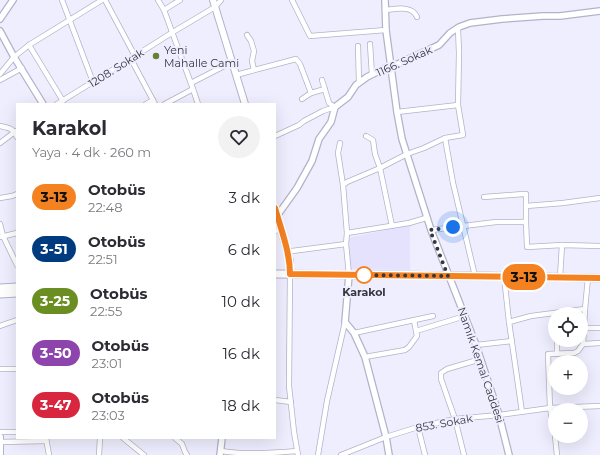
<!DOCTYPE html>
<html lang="tr">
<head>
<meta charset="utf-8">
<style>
  :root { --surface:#fff; --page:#f2f2f3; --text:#2b2b33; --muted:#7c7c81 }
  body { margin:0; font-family:Montserrat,sans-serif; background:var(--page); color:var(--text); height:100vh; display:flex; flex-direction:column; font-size:15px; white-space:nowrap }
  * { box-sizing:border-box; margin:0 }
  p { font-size:13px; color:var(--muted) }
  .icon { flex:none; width:22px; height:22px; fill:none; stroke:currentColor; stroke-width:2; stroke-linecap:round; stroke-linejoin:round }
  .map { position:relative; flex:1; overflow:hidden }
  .panel { position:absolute; left:16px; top:103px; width:260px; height:336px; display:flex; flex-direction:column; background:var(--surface); border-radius:0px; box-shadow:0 4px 16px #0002 }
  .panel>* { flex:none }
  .badge { padding:0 8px; border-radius:13px; font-size:14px; line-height:26px }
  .buttons { position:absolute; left:548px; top:307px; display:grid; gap:8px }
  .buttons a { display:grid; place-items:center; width:40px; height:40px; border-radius:50%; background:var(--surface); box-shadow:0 4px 16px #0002; font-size:20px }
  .you { position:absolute; width:20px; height:20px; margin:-10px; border:3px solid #fff; border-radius:50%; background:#1a73e8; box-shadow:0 0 0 6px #1a73e833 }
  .map>.badge { position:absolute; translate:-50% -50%; box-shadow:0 0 0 2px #fff }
  .round { display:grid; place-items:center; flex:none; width:42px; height:42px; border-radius:21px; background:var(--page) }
  .head { display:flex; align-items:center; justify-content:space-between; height:68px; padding:0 16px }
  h1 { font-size:19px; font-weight:700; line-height:30px }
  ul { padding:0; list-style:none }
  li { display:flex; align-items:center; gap:12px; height:52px; padding:0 16px }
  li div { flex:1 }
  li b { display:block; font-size:15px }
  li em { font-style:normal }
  li .badge { min-width:44px; font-weight:700; text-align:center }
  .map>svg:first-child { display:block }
</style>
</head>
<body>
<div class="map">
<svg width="600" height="455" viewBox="0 0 600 455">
  <rect width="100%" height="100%" fill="#efeefe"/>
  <!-- built -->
  <path fill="#e4e2fd" d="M410 225V270L350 269 348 238Z"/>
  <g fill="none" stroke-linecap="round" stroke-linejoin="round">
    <defs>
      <g id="minor">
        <path d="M62 0 93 82"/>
        <path d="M105 0 135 56"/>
        <path d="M158 0 164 10 193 89 198 104"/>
        <path d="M292 0 310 36 386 30"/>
        <path d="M164 10 180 0"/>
        <path d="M385 10C396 9 412 5 417 17"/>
        <path d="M247 35 251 41 254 51 252 61 254 70"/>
        <path d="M370 44 372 75"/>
        <path d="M29 45 63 101"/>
        <path d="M358 46 359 83"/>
        <path d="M131 59 155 104"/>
        <path d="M0 74 14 57 29 45 102 0"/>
        <path d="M236 75 296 59 300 64 311 93"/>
        <path d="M0 80 22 68"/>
        <path d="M322 80 329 103 335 107"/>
        <path d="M191 83 232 62"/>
        <path d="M302 99 311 93 325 89"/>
        <path d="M57 104 135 56 173 32 215 7 221 0"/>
        <path d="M146 104 153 100"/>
        <path d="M165 104 193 89"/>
        <path d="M397 112 458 105"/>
        <path d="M0 126C9 128 13 128 17 137"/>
        <path d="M275 136 299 125 304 121 323 111 335 107"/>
        <path d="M366 136 373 140 375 154 380 168 392 226"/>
        <path d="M445 138 453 183 475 276"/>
        <path d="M0 143 16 131"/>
        <path d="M340 143 338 153 343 185 347 233 346 244 349 275"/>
        <path d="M343 185 347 182 380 168 407 154 424 148 445 138 463 135 458 105 459 53 458 28"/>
        <path d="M484 197 523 194H526V222L527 247 562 245 600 246"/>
        <path d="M0 198 12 196 17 194"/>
        <path d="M526 206 563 203 600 198"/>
        <path d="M0 224 3 236 17 265"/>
        <path d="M431 230 496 222H526"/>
        <path d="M275 231 281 229"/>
        <path d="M347 233 409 223 426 218"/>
        <path d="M0 237 17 233"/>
        <path d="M292 251 346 244"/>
        <path d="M290 274 289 386 294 432 298 455"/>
        <path d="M504 276 509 322 522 412"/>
        <path d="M560 277 562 245"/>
        <path d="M509 322 531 316 585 309"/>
        <path d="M0 326 17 320"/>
        <path d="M584 328H600"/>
        <path d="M416 331 465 316"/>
        <path d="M354 333 433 316"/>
        <path d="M583 344 600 343"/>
        <path d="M476 345 512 341"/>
        <path d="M557 354V340"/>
        <path d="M365 357 405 350 409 347 417 336 414 320"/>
        <path d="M0 369H17"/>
        <path d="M275 400 291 402"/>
        <path d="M418 427 425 455"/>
        <path d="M0 432H17"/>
        <path d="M555 435 550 408 548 354 574 353 578 351 583 344 584 328 585 309 588 278"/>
        <path d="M555 436 557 455"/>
        <path d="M46 438 49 455"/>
        <path d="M123 438 144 455"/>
        <path d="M175 438 182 444 185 452 187 455"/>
        <path d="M0 442 46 441"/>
        <path d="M221 451C246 455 272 453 297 451"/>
        <path d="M99 455 100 438"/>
        <path d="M318 455 327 401 345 322"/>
        <path d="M341 455 386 437 418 427 455 419 499 415 550 408 600 406"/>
        <path d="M464 455 455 419 441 379V373L447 369 481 359"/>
      </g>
      <g id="tertiary">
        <path d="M385 0 386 30 397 112 402 139 431 230 476 345 499 415 509 455"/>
        <path d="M0 19 13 0"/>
        <path d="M0 31 14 57 43 104"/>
        <path d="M277 216 297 188 312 161 319 139 331 122 335 107 348 97 356 85 367 77 391 65 398 64 439 45 450 33 459 27 470 23 502 19 543 16H560L600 11"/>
        <path d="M349 275 345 322 354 333 365 357 386 437 389 455"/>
        <path d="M220 455 222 438"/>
      </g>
      <g id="secondary">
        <path d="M213 0 245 104"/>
        <path d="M275 208 290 261V274"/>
        <path d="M0 437V455"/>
      </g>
      <g id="primary">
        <path d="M275 274 475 276 600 278"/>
        <path d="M0 288 17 287"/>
        <path d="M0 294 17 293"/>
      </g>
    </defs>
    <!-- minor casing -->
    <use href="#minor" stroke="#b3b2cb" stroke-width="6"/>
    <!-- tertiary casing -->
    <use href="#tertiary" stroke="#b3b2cb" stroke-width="8"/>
    <!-- secondary casing -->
    <use href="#secondary" stroke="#b3b2cb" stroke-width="8"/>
    <!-- primary casing -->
    <use href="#primary" stroke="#b3b2cb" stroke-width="9"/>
    <!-- minor -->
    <use href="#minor" stroke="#fff" stroke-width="4.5"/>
    <!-- tertiary -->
    <use href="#tertiary" stroke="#fff" stroke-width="5.5"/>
    <!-- secondary -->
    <use href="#secondary" stroke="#fff" stroke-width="6"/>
    <!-- primary -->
    <use href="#primary" stroke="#fff" stroke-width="7"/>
  </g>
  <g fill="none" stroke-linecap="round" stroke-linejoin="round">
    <defs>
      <path id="line" d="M275 208C281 229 290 252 290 274L600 278"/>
    </defs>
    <!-- line casing -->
    <use href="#line" stroke="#fff" stroke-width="9"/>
    <!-- line -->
    <use href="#line" stroke="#f58220" stroke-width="6"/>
    <!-- walk -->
    <path stroke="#363640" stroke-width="4" stroke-dasharray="0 7.2" d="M364 275H363L448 276 430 230 453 227"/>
  </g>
  <!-- markers -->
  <circle fill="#678034" stroke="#efeefe" stroke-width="1.5" cx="156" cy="56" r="4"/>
  <circle fill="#fff" stroke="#f58220" stroke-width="2" cx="364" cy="275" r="8"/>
  <g text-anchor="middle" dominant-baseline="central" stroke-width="4" stroke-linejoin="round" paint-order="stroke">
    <!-- poi labels -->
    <g font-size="11" fill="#363640" stroke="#efeefe" text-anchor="start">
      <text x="164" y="50">Yeni<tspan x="164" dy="13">Mahalle Cami</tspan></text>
    </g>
    <!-- street labels -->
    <g font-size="11" fill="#363640" stroke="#efeefe">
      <text transform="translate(404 61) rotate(-24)">1166. Sokak</text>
      <text transform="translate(116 68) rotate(-32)">1208. Sokak</text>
      <text transform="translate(481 365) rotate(71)">Namık Kemal Caddesi</text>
      <text transform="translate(444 423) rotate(-10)">853. Sokak</text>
    </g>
    <!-- stop labels -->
    <g font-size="11" font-weight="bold" fill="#363640" stroke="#efeefe">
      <text x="364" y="292">Karakol</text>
    </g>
  </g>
</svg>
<div class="buttons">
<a><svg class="icon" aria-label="locate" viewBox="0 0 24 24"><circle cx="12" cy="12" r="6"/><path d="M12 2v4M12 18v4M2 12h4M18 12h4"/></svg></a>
<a>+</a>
<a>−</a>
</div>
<div class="you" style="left:453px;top:227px"></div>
<b class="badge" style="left:524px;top:277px;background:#f58220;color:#111">3-13</b>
<section class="panel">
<div class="head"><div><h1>Karakol</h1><p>Yaya · 4 dk · 260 m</p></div><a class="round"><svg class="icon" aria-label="heart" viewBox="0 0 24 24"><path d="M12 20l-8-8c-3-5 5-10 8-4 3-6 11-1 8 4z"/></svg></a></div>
<ul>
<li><span class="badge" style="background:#f58220;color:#111">3-13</span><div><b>Otobüs</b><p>22:48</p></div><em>3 dk</em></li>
<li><span class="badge" style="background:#003b80;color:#fff">3-51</span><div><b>Otobüs</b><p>22:51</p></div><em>6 dk</em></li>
<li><span class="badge" style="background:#6b8e23;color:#fff">3-25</span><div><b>Otobüs</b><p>22:55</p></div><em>10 dk</em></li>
<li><span class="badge" style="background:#8e44ad;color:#fff">3-50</span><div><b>Otobüs</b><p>23:01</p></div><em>16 dk</em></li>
<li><span class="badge" style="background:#d7263d;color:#fff">3-47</span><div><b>Otobüs</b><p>23:03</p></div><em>18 dk</em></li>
</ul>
</section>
</div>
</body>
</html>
